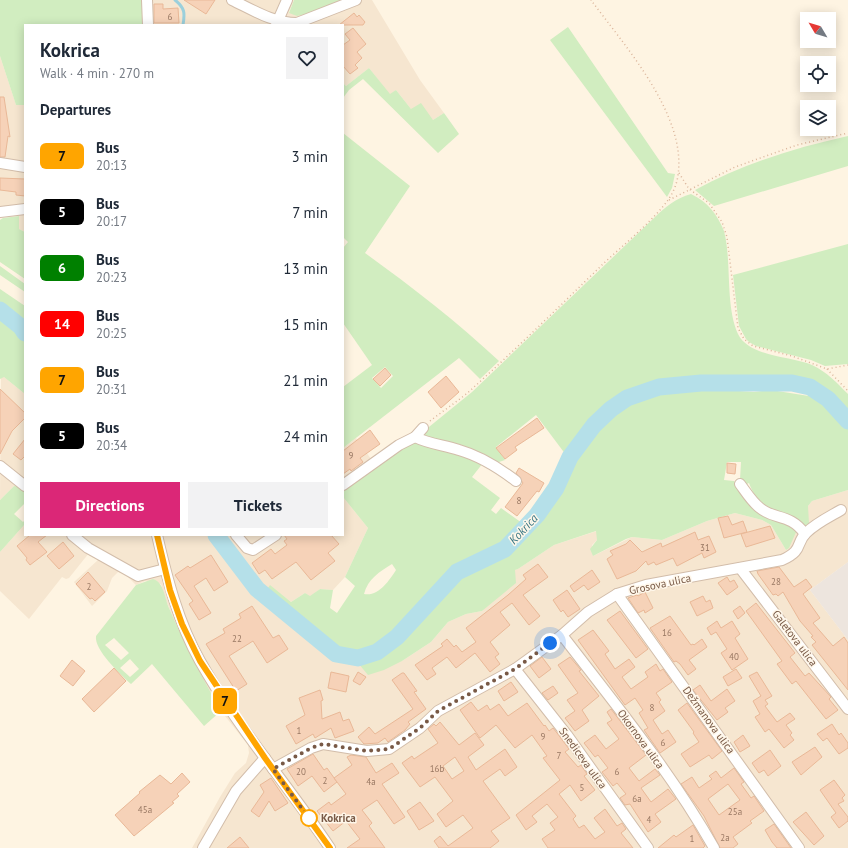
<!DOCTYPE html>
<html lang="en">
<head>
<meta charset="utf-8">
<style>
  :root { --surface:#fff; --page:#f2f2f3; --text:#1f2937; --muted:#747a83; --accent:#db2777 }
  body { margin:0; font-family:"PT Sans",sans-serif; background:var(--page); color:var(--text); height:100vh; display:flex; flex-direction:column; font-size:15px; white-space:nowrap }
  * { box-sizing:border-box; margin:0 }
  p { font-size:13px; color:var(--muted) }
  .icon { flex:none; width:22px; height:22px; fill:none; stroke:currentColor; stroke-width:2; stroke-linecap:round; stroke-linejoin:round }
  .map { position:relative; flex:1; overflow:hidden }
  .details { position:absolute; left:24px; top:24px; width:320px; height:512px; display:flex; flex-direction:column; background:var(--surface); border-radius:0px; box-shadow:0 2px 10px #0003 }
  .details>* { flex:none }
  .badge { padding:0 8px; border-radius:6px; font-size:14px; line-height:26px }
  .needle { width:26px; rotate:308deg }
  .buttons { position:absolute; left:800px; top:12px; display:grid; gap:8px }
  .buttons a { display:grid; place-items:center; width:36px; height:36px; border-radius:0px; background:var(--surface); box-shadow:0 2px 10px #0003; font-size:20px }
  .you { position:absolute; width:20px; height:20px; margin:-10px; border:3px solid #fff; border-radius:50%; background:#1a73e8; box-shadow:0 0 0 6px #1a73e833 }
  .map>.badge { position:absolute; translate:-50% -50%; box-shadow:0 0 0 2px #fff }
  h2 { padding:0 16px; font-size:15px; line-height:36px }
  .round { display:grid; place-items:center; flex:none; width:42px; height:42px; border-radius:0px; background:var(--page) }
  .headline { display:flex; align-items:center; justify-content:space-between; height:68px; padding:0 16px }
  h1 { font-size:19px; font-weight:700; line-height:30px }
  .cta { display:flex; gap:8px; margin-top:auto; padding:8px 16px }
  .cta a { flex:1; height:46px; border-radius:0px; background:var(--accent); color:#fff; font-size:16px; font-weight:700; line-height:46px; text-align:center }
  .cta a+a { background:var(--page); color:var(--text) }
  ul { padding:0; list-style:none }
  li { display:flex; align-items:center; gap:12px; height:56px; padding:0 16px }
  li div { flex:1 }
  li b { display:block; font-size:15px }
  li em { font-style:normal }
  li .badge { min-width:44px; font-weight:700; text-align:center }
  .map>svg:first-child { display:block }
</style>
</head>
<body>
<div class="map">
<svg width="848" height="848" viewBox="0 0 848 848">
  <rect width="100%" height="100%" fill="#fef4e2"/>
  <!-- residential -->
  <g fill="#f6e6d0">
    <path d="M144 0H294L289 12 350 0H372L420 80 444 113 433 120 411 109 396 90 390 95 369 68 346 86 343 83V25H145Z"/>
    <path d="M0 56 16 105H25V232L19 229V216L0 217Z"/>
    <path d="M1 377H4L25 394V490L14 486 0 500Z"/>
    <path d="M356 438 376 466 343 491V448Z"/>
    <path d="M848 490V562L810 590 848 640V848H192L220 797 235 773 246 763 249 753 248 745 221 711 189 654 166 601 161 584 145 581 136 585 125 574 118 572 112 578 107 591 92 606 74 582 98 560 89 553 69 578 66 579 62 577 29 619 0 591V552L25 524V535H343V497L368 528 345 577 333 590 320 589 310 597 305 593 291 602 270 586 327 642 349 652H357L358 663 402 661 431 642 448 622 466 614 482 611 514 570 518 569 554 545 597 531V540L592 545 593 556 632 537 662 540 707 521 735 513 762 520 771 525 786 550 808 506 812 501Z"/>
  </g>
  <!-- industrial -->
  <path fill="#ede5de" d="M848 562V640L810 590Z"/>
  <!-- green -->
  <g fill="#d1edc0" fill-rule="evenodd">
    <path d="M0 0H144L145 25H25V105H16L0 56Z"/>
    <path d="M294 0H350L315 12 297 16 289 13Z"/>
    <path d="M568 27 668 173 675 174 672 188 667 197 550 40Z"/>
    <path d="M369 68 390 94 396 90 411 109 421 103 433 120 444 113 459 134 438 153 363 79 349 90 343 98V83L346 86Z"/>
    <path d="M343 133 410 186 365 253C412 287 456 321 499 361L480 379 459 358 343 448V387L372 365 343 323V248L348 242 343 237ZM385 367 393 376 381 388 372 378Z"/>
    <path d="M848 136V166L714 206 695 190C743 164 794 148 848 136Z"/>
    <path d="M691 194C708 202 717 214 724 231 732 262 725 305 738 334 749 357 791 356 812 365 827 372 837 383 848 394V412L820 388 809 381 730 377C710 382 689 378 669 380 626 384 586 418 566 455L536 415 496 447 505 460 499 462 491 461 423 436 424 431 472 392 654 218C665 207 676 198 691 194Z"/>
    <path d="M19 216V229L25 232V279L0 262V220L3 218Z"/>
    <path d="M848 244V364L825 366 811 360 756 346 749 342 746 339 739 326 733 275Z"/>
    <path d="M0 266 25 284V292L0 275Z"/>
    <path d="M0 289 25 306V328L0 306Z"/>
    <path d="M0 315 25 339V394L4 377 0 379Z"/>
    <path d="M694 388 754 392 771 390 815 397 848 426V490L812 501 808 506 809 523 807 527C782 514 760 513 749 483L747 484 748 488 740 480 741 462H727L724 480 734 481 758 511 777 517 797 530 789 548 786 550 771 525 762 520 735 513 707 521 662 540 632 537 626 539 593 556 590 549 597 540 596 531 554 545 518 569 515 570 516 583 482 611 466 614 448 622 431 642 402 661 384 670 368 675 358 663 369 659 387 649 400 638 413 622 460 574 469 568 506 554 523 538 555 498 577 452 604 424 609 416 622 405 639 397 674 389Z"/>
    <path d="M417 442 454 450 483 463 472 477 500 498 491 510 496 514 501 508 522 523 495 549 466 563 447 577 403 626 375 649 365 653 339 649 327 642 294 615 268 588 270 585 291 602 305 593 310 596 320 589 333 590 330 608 337 613 355 586 345 577 368 528 343 497V491L405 447ZM392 564 396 570C389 581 378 597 364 594 368 579 379 572 392 564Z"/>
    <path d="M14 486 21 487 25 490V503L14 514 23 522 25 520V524L0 552V500Z"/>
    <path d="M153 579C164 582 165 599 169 608 184 643 202 677 221 711L204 726 152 664 131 684C120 674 94 650 96 636L136 585ZM114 638 129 653 121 660 105 645ZM130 659 139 669 130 677 120 668Z"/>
  </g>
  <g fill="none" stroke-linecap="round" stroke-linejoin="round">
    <!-- stream -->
    <path stroke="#9bd0dc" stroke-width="3" d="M175 0C185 8 185 13 183 25"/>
    <!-- river -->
    <g stroke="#b5e0e9" stroke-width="17">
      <path d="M0 310 21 327 25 333"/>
      <path d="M216 535 257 589 336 654 358 658 377 652 397 637 457 572 505 549 537 515 556 488 570 457 594 425 611 409 627 398 659 387 701 383H792L810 387 828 399 848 421"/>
    </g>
  </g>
  <!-- building -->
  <g fill="#f6d2b8" stroke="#e9b897" fill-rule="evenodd">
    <path d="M184 0H215L206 14Z"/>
    <path d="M154 4H163V9L178 8 179 23H154Z"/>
    <path d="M354 13 357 17 359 15 365 22 363 25H339Z"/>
    <path d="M353 28 366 44 357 52 362 58 355 65 358 68 350 74 343 66V45L350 40 345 34Z"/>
    <path d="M0 97H4L10 137 8 136 5 157H0Z"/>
    <path d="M0 178 25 179V196L16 195V192L0 190Z"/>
    <path d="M385 368 391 375 380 386 373 379Z"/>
    <path d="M446 376 459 392 441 408 428 392Z"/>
    <path d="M0 389 25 413V418L12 431 0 454Z"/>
    <path d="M537 418 544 428 515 447 517 450 505 459 496 448Z"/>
    <path d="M370 430 380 444 360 458 363 462 351 471 350 469 343 474V451Z"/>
    <path d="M25 439V456L21 460 13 454Z"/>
    <path d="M727 463 736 464 735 474 727 473Z"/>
    <path d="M519 468 544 483 539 492 537 491 517 516 505 507 523 483 516 473Z"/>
    <path d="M728 516 732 525 743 521 747 532 724 538 718 518Z"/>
    <path d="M770 526 775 538 746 547 741 534Z"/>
    <path d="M695 532 698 540 709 536 716 552 704 558 702 553 677 566 673 558 656 565 654 562 648 565 646 561 636 571 617 579 607 559 613 555 610 551 626 544 630 540 642 552 661 543 662 547Z"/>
    <path d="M30 535H47L38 542 47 552 30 565 26 560 27 558 17 546Z"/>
    <path d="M284 535H331L339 544 328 553 335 561 311 580 296 562 272 579 265 570 259 574 252 563 271 549 275 554 287 545 284 541 287 539Z"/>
    <path d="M63 542 74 556 59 569 47 556Z"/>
    <path d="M211 555 228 582 214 591 206 578 194 586 211 613 199 620 189 604 193 601 175 575 188 566 190 568Z"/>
    <path d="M538 564 548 577 523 595 540 616 529 625 512 603 500 612 510 625 490 642 499 654 495 657 500 664 490 672 475 653 456 668 447 657 432 668 436 674 427 680 415 665 443 646 441 644 447 639 454 647 456 645 462 652 476 642 466 628 508 595 526 579 523 575Z"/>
    <path d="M779 567 794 587 806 579 812 587 803 594 820 618 813 623 833 646 844 637 848 643V690L812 645 816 642 811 637 813 636 800 621 783 592 778 596 776 594 773 595 758 574 757 571Z"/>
    <path d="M592 570 600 582 588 590 584 585 574 592 570 586Z"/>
    <path d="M88 572 105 592 95 601 92 598 90 599 76 584Z"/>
    <path d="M727 577 730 582 734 580 738 587 727 595 718 583Z"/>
    <path d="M567 590 580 609 568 617 563 610 561 612 553 600Z"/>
    <path d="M645 592 653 608 645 613 644 610 638 613 628 598 637 595 638 596Z"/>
    <path d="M703 596 706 602 710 600 713 608 697 616 690 602Z"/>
    <path d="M756 603 795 653 790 657 805 676 809 673 831 697 829 699 838 710 826 719 796 681 792 684 777 664 782 661 746 611Z"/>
    <path d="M252 606 273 638 279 635 288 649 267 663 253 641 229 656 247 684 236 691 206 644 225 633 223 629 241 618 239 614Z"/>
    <path d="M740 606 745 613 738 619 733 611Z"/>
    <path d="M620 611 648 649 636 658 607 620Z"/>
    <path d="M670 616 691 645 693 644 694 645 702 639 707 647 689 660 696 669 688 675 680 664 676 661 674 662 650 628Z"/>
    <path d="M717 621 721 628 732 621 740 634 735 638 748 659 732 670 721 653 727 649 716 632 711 635 707 628Z"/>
    <path d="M593 630 609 651 605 654 615 669 629 659 635 667 622 677 631 689 648 677 645 672 656 664 660 671 663 669 672 682 656 693 661 700 659 702 665 711 653 720 662 734 668 730 676 742 660 753 644 730 648 728 639 713 643 710 635 698 625 705 578 640Z"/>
    <path d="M542 657 551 669 539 678 530 666Z"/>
    <path d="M570 657 581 670 579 671 599 696 582 710 589 721 575 731 565 718 575 711 567 700 578 693 558 665Z"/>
    <path d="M72 660 85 671 73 686 60 676Z"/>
    <path d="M114 668 126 681 94 712 82 699Z"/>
    <path d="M736 669 742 678 728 686 723 677Z"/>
    <path d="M331 672 349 676 346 692 328 688Z"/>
    <path d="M358 672 366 677 360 685 353 681Z"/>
    <path d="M757 672 772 696 765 700 768 704 765 706 777 722 790 713 795 719 786 725 792 733 790 735 794 740 784 748 769 729 765 732 755 717 760 714 753 701 761 696 749 676Z"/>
    <path d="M402 673H404L417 691 414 692 426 709 408 722 410 724 405 730 388 742 385 738 378 743 364 744 358 737 369 727 375 734 413 709 392 680Z"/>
    <path d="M511 682 518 692 504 701 498 691Z"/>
    <path d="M700 685 711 701 727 689 735 701 725 708 728 712 717 720 693 690Z"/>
    <path d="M553 686 558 693 548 700 542 693Z"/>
    <path d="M320 690 323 700 321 701 322 719 340 712 343 721 349 719 354 731 335 738 331 728 315 738 313 734 296 744 286 726 305 715 299 698Z"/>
    <path d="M471 702 478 711 487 705 490 710 499 704 508 716 527 703 544 726 545 725 549 731 553 728 557 733 569 749 565 752 578 767 581 765 587 774 584 776 595 790 581 801 570 785 559 794 576 816 573 819 579 828 584 825 595 839 605 832 594 818 605 809 617 826 622 823 626 829 621 833 633 848H548L542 839 555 830 550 823 558 817 547 804 532 816 537 822 526 830 516 815 560 780 543 758 547 756 532 735 515 748 496 725 480 738 460 710Z"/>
    <path d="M687 703 722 751 712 759 709 755 690 767 681 754 699 742 693 733 694 732 678 710Z"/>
    <path d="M611 709 646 755 629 768 639 781 655 769 660 775 641 788 651 802 668 789 676 799 655 814 661 822 648 832 630 804 625 805 620 798 626 794 617 783 613 786 602 772 608 768 598 755 595 757 584 743 595 735 606 749 619 739 607 723 612 720 607 712Z"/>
    <path d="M440 722 459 745 475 733 484 745 468 757 476 770 505 749 517 767 505 776 500 769 483 781 510 818 491 831 499 841 490 848H439L434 841 440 836 448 846 473 828 463 815 446 827 437 814 453 801 435 777 420 787 402 763 412 756 414 759 438 743 428 729 434 724 436 726ZM455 757 464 771 452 779 443 766Z"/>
    <path d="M832 724 839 735 841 733 848 743V748L839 754 827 738 823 741 817 734Z"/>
    <path d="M743 735 750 746 740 752 734 742Z"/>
    <path d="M815 747 822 757 801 775 792 762Z"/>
    <path d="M770 750 781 766 768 776 764 770 759 773 752 763Z"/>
    <path d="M313 754 324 770 327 768 337 782 324 792 312 776 298 786 287 769Z"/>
    <path d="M351 755 366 757 376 773 392 763 399 773 382 784 405 817 394 824 377 800 362 810 372 823 369 826 385 848H347L360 839 346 821 333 831 317 811 329 802 331 805 346 794 334 778 352 765 347 757Z"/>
    <path d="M734 768 744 782 741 784 751 798 754 796 764 811 750 821 752 823 733 837 738 844 733 848H720L704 816 681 784 692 777 699 788 712 779 709 776 716 771 721 778ZM728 784 740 800 719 815 708 799Z"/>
    <path d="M182 773 190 782 177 794 179 796 172 802 174 803 134 836 115 815 140 793 139 792 160 775 171 784Z"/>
    <path d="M271 778 288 803 275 811 269 801 259 817 251 811 264 792 260 785Z"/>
    <path d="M834 780 845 795 842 798 844 801 838 804 848 817V821L839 828 831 817 836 813 820 790Z"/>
    <path d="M420 802 434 821 419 830 407 811Z"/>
    <path d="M806 812 824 836 814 845 793 822Z"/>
    <path d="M774 824 791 848H777L772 842 765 830Z"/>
    <path d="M693 825 705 846 703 848H658L674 835 676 837Z"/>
    <path d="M240 837 249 848H227Z"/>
  </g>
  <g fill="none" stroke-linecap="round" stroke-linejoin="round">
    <defs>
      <g id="minor">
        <path d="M147 0 148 25"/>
        <path d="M232 0C253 10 273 23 297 23L356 0"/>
        <path d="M276 25 287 0"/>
        <path d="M0 163 25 167"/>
        <path d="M0 212 25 209"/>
        <path d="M415 437C429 444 444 445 459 450 480 456 499 468 516 481"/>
        <path d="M0 466 25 486"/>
        <path d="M740 484C746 492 752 502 760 508 774 520 790 513 805 534"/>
        <path d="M343 485 399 445 415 437 423 428"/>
        <path d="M72 535 88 548 138 576 165 569"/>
        <path d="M157 535C167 578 178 622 200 661 237 727 288 785 330 848"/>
        <path d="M236 535 247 548 253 550 276 535"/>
        <path d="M740 568 848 709"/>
        <path d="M617 594 799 848"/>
        <path d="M562 635C615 704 671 772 714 848"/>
        <path d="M515 669 567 735 648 848"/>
        <path d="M273 769 311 748 323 744 367 751 389 749 420 728 438 711 515 669 562 635 588 612 617 594 646 585 782 560C804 550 795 544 806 533 816 523 829 517 841 510"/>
        <path d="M203 848 236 791 265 758"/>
      </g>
    </defs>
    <!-- minor casing -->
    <use href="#minor" stroke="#d2bdaa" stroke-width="12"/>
    <!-- path -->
    <g stroke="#dbb59b" stroke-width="1.5" stroke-dasharray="1 3" stroke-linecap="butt">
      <path d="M679 173 689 189 709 203 722 222 727 237 738 328 744 339 753 346 792 356 827 369 848 365"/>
      <path d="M669 200 735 167 797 145 848 133"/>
      <path d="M827 369 848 391"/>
      <path d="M430 421C444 410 460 400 473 388 517 348 560 306 603 264 622 246 653 221 668 200 673 193 677 184 678 175 687 115 624 45 591 0"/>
    </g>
    <!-- minor -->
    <use href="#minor" stroke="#fff" stroke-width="10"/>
  </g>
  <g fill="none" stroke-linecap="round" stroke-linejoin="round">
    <defs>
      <path id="line" d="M157 535 170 590 182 624 200 661 265 758 330 848"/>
    </defs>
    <!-- line casing -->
    <use href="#line" stroke="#fff" stroke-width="9"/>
    <!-- line -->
    <use href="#line" stroke="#ffa500" stroke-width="6"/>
    <!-- walk -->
    <path stroke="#785946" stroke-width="4" stroke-dasharray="0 7.2" d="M309 818 273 769 311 748 323 744 367 751 389 749 420 728 438 711 515 669 550 643"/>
  </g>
  <!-- markers -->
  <circle fill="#fff" stroke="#ffa500" stroke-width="2" cx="309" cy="818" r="8"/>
  <g text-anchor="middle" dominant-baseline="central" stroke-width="3" stroke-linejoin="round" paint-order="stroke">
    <!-- number labels -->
    <g font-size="9" fill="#987762">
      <text x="170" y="16">6</text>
      <text x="351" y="455">9</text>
      <text x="519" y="500">8</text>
      <text x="705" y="547">31</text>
      <text x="776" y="581">28</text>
      <text x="89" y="586">2</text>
      <text x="667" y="632">16</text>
      <text x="237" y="638">22</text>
      <text x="734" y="656">40</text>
      <text x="652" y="707">8</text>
      <text x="299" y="730">1</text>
      <text x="543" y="736">9</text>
      <text x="663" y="742">6</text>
      <text x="559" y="755">7</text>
      <text x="437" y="768">16b</text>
      <text x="301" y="771">20</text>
      <text x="617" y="771">6</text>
      <text x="325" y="780">2</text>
      <text x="371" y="781">4a</text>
      <text x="582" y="787">5</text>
      <text x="637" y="798">6a</text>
      <text x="145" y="809">45a</text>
      <text x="735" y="811">25a</text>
      <text x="649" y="819">4</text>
      <text x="725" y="837">2a</text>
      <text x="692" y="838">1</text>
    </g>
    <!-- street labels -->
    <g font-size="11" fill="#785946" stroke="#fff7ea">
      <text transform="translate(660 584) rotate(-12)">Grosova ulica</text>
      <text transform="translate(795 638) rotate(53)">Galetova ulica</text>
      <text transform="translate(709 720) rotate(54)">Dežmanova ulica</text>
      <text transform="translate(641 739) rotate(54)">Okornova ulica</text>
      <text transform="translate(583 758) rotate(54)">Snediceva ulica</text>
    </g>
    <!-- stop labels -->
    <g font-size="11" font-weight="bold" fill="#785946" stroke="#fff7ea" text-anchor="start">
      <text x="321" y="818">Kokrica</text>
    </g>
    <!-- water labels -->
    <g font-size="12" font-style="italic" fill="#3b7886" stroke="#fff7ea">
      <text transform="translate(523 529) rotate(-47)">Kokrica</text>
    </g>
  </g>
</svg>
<div class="buttons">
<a><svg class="needle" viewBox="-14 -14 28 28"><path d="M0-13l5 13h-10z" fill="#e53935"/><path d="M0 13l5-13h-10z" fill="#747a83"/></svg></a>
<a><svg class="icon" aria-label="locate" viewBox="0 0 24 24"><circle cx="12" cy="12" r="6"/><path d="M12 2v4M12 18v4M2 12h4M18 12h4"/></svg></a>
<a><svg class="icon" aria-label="layers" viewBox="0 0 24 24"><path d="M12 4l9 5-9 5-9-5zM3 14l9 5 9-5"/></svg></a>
</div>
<div class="you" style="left:550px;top:643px"></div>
<b class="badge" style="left:225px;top:701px;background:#ffa500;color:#111">7</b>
<section class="details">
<div class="headline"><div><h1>Kokrica</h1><p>Walk · 4 min · 270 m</p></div><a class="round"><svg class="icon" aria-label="heart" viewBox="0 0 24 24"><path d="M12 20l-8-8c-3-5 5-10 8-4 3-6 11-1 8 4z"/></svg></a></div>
<h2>Departures</h2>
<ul>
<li><span class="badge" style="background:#ffa500;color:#111">7</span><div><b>Bus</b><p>20:13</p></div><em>3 min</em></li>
<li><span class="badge" style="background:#000;color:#fff">5</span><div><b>Bus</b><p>20:17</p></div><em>7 min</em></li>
<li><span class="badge" style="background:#008000;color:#fff">6</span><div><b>Bus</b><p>20:23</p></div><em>13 min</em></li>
<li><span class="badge" style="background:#f00;color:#fff">14</span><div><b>Bus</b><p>20:25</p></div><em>15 min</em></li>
<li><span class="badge" style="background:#ffa500;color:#111">7</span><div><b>Bus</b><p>20:31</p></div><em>21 min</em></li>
<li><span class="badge" style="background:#000;color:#fff">5</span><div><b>Bus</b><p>20:34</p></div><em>24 min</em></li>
</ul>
<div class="cta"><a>Directions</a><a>Tickets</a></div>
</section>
</div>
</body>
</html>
